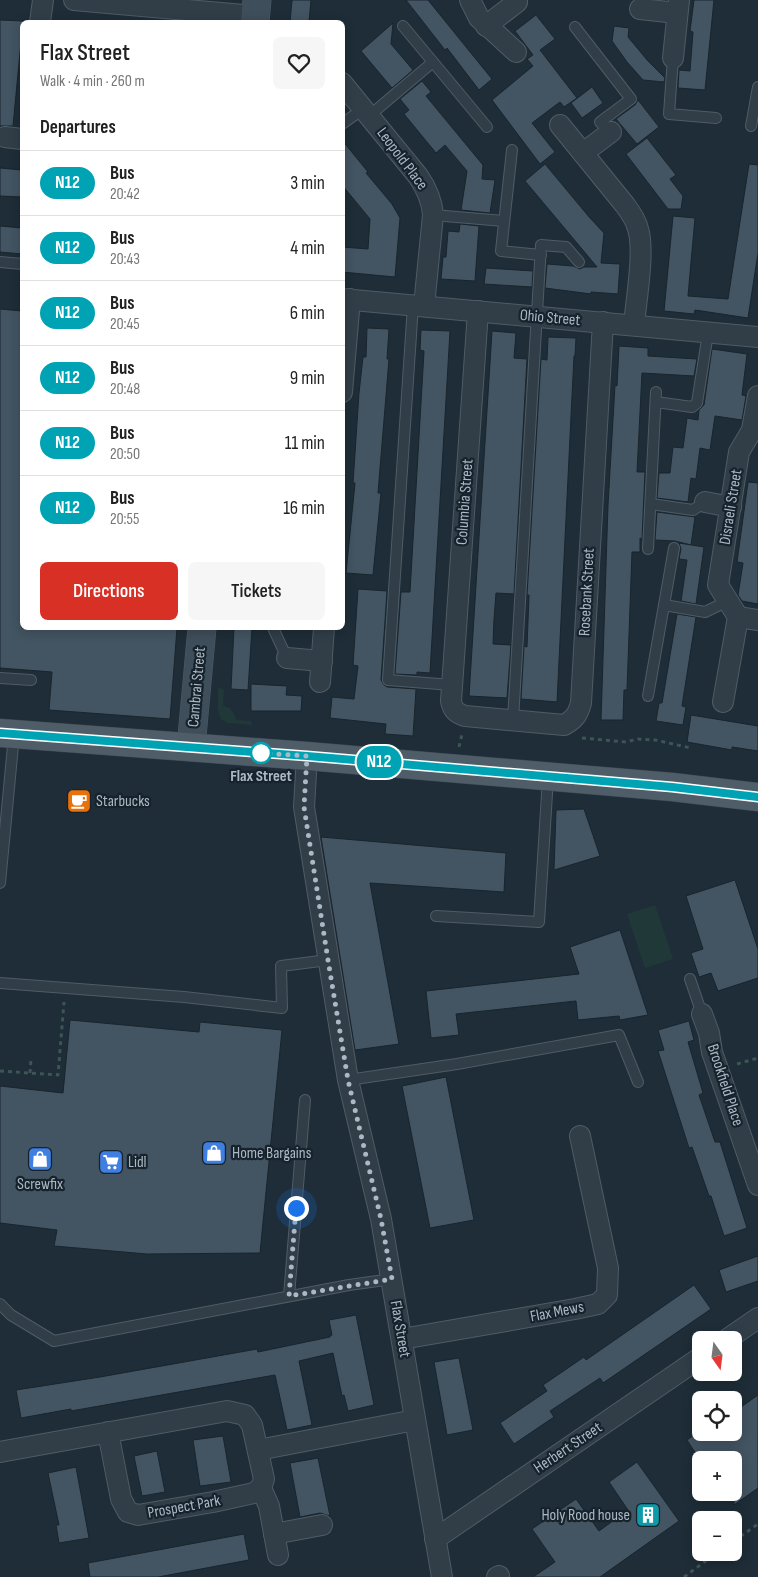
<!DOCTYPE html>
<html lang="en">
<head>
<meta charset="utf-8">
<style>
  :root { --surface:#fff; --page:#f6f6f6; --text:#222; --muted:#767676; --line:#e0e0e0; --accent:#d93025 }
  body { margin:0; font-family:"Sofia Sans Condensed",sans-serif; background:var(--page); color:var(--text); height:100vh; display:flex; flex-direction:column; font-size:19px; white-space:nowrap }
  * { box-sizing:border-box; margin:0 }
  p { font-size:16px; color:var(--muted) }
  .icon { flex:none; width:28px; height:28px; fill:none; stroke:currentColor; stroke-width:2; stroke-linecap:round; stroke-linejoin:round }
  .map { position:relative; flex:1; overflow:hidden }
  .sheet { position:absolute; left:20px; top:20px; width:325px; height:610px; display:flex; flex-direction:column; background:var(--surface); border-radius:8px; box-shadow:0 2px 12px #0003 }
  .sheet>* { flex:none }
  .badge { padding:0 10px; border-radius:16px; font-size:18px; line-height:32px }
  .needle { width:32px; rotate:166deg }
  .tools { position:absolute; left:692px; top:1331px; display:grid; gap:10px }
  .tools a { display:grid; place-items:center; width:50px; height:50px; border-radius:8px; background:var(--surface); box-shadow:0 2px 12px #0003; font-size:25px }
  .you { position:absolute; width:25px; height:25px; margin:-12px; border:4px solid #fff; border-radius:50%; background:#1a73e8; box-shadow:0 0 0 8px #1a73e833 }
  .map>.badge { position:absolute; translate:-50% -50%; box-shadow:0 0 0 2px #fff }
  h2 { padding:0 20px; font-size:19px; line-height:45px }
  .round { display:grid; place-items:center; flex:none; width:52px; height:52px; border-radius:8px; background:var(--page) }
  .head { display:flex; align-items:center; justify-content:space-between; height:85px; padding:0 20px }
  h1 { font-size:24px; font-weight:600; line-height:38px }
  .cta { display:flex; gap:10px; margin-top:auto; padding:10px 20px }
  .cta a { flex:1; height:58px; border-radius:8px; background:var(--accent); color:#fff; font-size:20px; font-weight:600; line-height:58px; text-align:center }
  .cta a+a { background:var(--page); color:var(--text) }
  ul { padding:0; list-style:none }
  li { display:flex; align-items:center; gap:15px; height:65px; padding:0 20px; border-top:1px solid var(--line) }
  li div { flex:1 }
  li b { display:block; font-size:19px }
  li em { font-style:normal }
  li .badge { min-width:55px; font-weight:700; text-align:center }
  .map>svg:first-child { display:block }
</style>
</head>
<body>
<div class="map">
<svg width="758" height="1577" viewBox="0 0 758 1577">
  <rect width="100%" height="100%" fill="#1e2d37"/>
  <!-- green -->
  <g fill="#203938">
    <path d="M218 687 224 690 223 706 230 708 235 716 236 720 251 721 252 725 228 723 221 719 218 710Z"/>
    <path d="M655 905 673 959 645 968 627 914Z"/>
  </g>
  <!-- building -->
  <g fill="#435462" stroke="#19252e">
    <path d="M292 0H311L309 22H290Z"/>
    <path d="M406 0H428L492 79 479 90 447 48 445 50Z"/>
    <path d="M694 0H714L705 90 678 88 679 70 690 71 693 32 690 31Z"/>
    <path d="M536 15 555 39 540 50 577 98 564 107 560 102 532 123 555 152 540 164 492 100 533 66 527 59 533 55 515 31Z"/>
    <path d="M0 20 23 21 13 126H0Z"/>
    <path d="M393 23 391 44 413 70 392 88 361 51Z"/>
    <path d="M614 26 629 28 628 37 648 61 665 78 664 82 643 80 627 62 612 41Z"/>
    <path d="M422 81 431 92 426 96 483 165 482 179 495 180 490 213 461 210 467 171 445 145 436 153 404 114 409 110 400 99Z"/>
    <path d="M592 87 603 103 582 118 571 103Z"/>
    <path d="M638 100 659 127 637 144 616 119 635 105Z"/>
    <path d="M647 138 676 175 670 179 683 196 681 209H668L626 154Z"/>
    <path d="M342 140 368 172 366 173 392 204 400 218 395 277 342 272V247L368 249 370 219 342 185Z"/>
    <path d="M545 164 590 218 604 233 601 263 620 264 618 294 591 292V294L545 288 547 264 573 266 580 269 584 267H597L525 181Z"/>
    <path d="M749 164 758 165V253L748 318 695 310 694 314 664 311 673 216 695 218 688 296 728 299Z"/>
    <path d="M0 168 22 170V197L0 196Z"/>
    <path d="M460 224 479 226 475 281 441 279 443 257H446L448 231 459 232Z"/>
    <path d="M0 226 22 228V254L0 252Z"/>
    <path d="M486 268 533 271 532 287 484 284Z"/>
    <path d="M0 309 22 311V628H177L170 719 49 710 52 672 0 668Z"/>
    <path d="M367 328 389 329 387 359H389L378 493H381L373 575 346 573 355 483H353L359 393 363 357H366Z"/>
    <path d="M421 330 450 331 430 673 417 672V675L395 674 401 592H410L424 351 420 350Z"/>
    <path d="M492 331 516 333 514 358 527 359 514 594 496 593 494 619 493 644 511 645 507 698 469 696Z"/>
    <path d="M548 337 576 338 575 356H574L557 702 521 699 524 646 527 647 529 595H527L541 359 547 360Z"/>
    <path d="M619 346 648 348V356L697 359 694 376 642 373 637 472H645L642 539 640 538V552H632L627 690H624L623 720H601L608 505 615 385 617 386Z"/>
    <path d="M712 349 747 354 742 395 746 396 742 420 715 416 710 450 700 448 696 479 691 478 688 502 657 498 659 473H670L673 447 683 448 687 418 698 420 699 410 704 405Z"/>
    <path d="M748 482 758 483V604L742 601 738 595 743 563 737 562Z"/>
    <path d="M657 512 695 517 691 545 675 541 655 540Z"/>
    <path d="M679 543 704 547 696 604 681 601 687 560 679 559 681 549Z"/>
    <path d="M358 589 387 591 381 680 384 685 387 687 416 689 413 736 385 734 386 724 330 718 332 697 354 699 358 666 353 665Z"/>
    <path d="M677 614 696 617 682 706 686 707 683 725 656 721 659 703H662Z"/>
    <path d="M234 628H252L248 690 231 689Z"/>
    <path d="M251 684 287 686 286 695 302 696 301 711H251Z"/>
    <path d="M691 715 758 726V751L732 747V750L687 742Z"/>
    <path d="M584 809 600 856 554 870 556 810Z"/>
    <path d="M321 837 506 853 504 892 370 883 399 1044 355 1050Z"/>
    <path d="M735 880 758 949V978L718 991 711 973 699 977 691 953 703 949 686 896Z"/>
    <path d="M620 930 648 1015 620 1020 619 1016 578 1020 576 1001 456 1014 459 1035 431 1038 426 991 579 974 570 947Z"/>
    <path d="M70 1020 199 1032 200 1022 282 1030 260 1253 147 1254 54 1246 57 1230 0 1223V1086L63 1093Z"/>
    <path d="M689 1021 694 1040 688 1042 703 1093 699 1095 715 1142H720L747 1228 724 1236 711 1196H709L692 1147 689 1148 658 1051 664 1050 658 1030Z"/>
    <path d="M446 1077 474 1220 430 1228 402 1086Z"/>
    <path d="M758 1256V1281L726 1292 719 1270Z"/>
    <path d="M694 1285 711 1309 603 1383 600 1378 550 1411 554 1417 514 1444 500 1423 547 1391 543 1385 584 1357 586 1360Z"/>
    <path d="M356 1315 374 1405 348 1411 344 1395 342 1396 333 1353 299 1361 312 1425 287 1430 275 1375 71 1411V1409L21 1418 16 1390 100 1377 257 1349 258 1352 330 1337V1336L332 1335 329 1320Z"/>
    <path d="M459 1358 473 1430 447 1435 434 1362Z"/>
    <path d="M758 1395V1488L734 1505V1460H700L687 1440 698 1432H734V1412Z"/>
    <path d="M223 1436 231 1482 200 1486 193 1440Z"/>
    <path d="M157 1451 165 1492 142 1496 134 1456Z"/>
    <path d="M318 1458 330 1516 320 1513 300 1517 290 1463Z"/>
    <path d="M637 1462 679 1521 600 1577H533L555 1562 532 1529 576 1499 599 1531 628 1510 609 1482Z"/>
    <path d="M76 1467 89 1538 59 1543 56 1525H59L48 1473Z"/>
    <path d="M244 1534 249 1560 158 1577H90L88 1563Z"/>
  </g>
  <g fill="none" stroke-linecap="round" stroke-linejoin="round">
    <defs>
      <g id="lane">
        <path d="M403 26 433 62"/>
        <path d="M575 27 631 99 600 122 610 133"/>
        <path d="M673 58 669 114 716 118"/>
        <path d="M369 116 433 62 487 127"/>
        <path d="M342 124 363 109"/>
        <path d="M751 126 758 87"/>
        <path d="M512 150 501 251 541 255"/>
        <path d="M433 215 504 221"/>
        <path d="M0 262 22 264"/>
        <path d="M413 305 388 680 452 685"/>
        <path d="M656 402 692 407 697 403 708 333"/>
        <path d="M651 504 693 510 705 502"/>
        <path d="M648 549 656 392"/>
        <path d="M664 605 705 612 728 601"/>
        <path d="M273 628 287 658"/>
        <path d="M0 678 31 680"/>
        <path d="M648 696 674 548"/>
        <path d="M513 720 541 245 566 247 579 262"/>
        <path d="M0 883 14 735"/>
        <path d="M436 916 539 922 548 778"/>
        <path d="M690 979 702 1014"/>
        <path d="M0 983 184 997 282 1008 281 966 328 960"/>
        <path d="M348 1080 457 1064 619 1035 638 1082"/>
        <path d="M289 1296 305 1100"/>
        <path d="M0 1304 11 1315 54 1341 349 1285 392 1279"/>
      </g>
      <g id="street">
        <path d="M74 0 255 16"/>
        <path d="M470 0 479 18 516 52"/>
        <path d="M640 9 677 13"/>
        <path d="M40 22 43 0"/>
        <path d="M486 26 517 2"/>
        <path d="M673 58 679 0"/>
        <path d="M342 83 418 176C427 189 432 200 433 215L424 306"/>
        <path d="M560 125 625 205C631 213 636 220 638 229 645 250 636 301 634 325"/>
        <path d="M5 137 22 139"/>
        <path d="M583 153 611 132"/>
        <path d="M342 299 758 337"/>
        <path d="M478 311 451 701C453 710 456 713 465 716L564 725C575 719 578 714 581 703L603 322"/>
        <path d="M342 392 350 299"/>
        <path d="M705 502 731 507"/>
        <path d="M738 617 718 585 739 452 752 430 758 396"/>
        <path d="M738 617 758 620"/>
        <path d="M287 658 322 661"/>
        <path d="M320 682 324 628"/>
        <path d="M723 702 738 617"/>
        <path d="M307 756 304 807 348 1080 381 1219 442 1577"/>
        <path d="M702 1014 709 1033 712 1052 758 1185"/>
        <path d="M402 1339 575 1309 598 1304 607 1295 608 1268 580 1136"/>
        <path d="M726 1340 758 1318"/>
        <path d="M258 1450 415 1420"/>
        <path d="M0 1452 227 1411 245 1415 252 1425 264 1479 261 1488 254 1493 213 1502 138 1515 128 1512 121 1499 108 1432"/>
        <path d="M261 1488 269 1506 278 1555"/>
        <path d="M274 1534 322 1525"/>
        <path d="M435 1539 701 1357"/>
        <path d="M497 1577 499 1576"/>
      </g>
      <g id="secondary">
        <path d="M255 22 257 0"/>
        <path d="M191 747 202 628"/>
      </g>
      <path id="primary" d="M0 733 307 756 672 787 758 797"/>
    </defs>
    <!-- lane casing -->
    <use href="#lane" stroke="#4f5c66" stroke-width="12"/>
    <!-- street casing -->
    <use href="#street" stroke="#4f5c66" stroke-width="22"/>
    <!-- secondary casing -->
    <use href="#secondary" stroke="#4f5c66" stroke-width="29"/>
    <!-- primary casing -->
    <use href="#primary" stroke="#3e4a54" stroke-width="29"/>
    <!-- path -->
    <g stroke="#3d5554" stroke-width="3" stroke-dasharray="4 4" stroke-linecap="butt">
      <path d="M582 738 626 742 638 739 655 740 691 748"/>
      <path d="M459 747 462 734"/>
      <path d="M737 1064 758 1058"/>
      <path d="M0 1071 58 1075 64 1002"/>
      <path d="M30 1073 31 1059"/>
      <path d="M734 1541 758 1524"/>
      <path d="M684 1577 718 1552"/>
    </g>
    <!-- lane -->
    <use href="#lane" stroke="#313e48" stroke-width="10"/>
    <!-- street -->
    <use href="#street" stroke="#313e48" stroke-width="20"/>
    <!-- secondary -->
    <use href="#secondary" stroke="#3f4e5b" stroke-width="28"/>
    <!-- primary -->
    <use href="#primary" stroke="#4f5d68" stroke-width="28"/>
  </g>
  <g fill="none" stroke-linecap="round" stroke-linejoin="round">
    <defs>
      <path id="line" d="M0 733 307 756 672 787 758 797"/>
    </defs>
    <!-- line casing -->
    <use href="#line" stroke="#fff" stroke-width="11"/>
    <!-- line -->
    <use href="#line" stroke="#00a3b4" stroke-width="8"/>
    <!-- walk -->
    <path stroke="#abb9c5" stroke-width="5" stroke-dasharray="0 9" d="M261 753 307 756 304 807 328 960 348 1080 381 1219 392 1279 289 1296 296 1208"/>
  </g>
  <!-- icons -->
  <defs>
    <symbol id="cafe-square" viewBox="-11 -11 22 22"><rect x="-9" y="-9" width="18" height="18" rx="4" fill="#e8710a" stroke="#17232c"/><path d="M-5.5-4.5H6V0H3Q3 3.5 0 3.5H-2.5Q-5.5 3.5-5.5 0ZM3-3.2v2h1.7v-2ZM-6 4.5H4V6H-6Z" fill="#fff"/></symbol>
    <symbol id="shop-square" viewBox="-11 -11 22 22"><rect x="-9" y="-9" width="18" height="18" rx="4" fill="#3f7fe0" stroke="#17232c"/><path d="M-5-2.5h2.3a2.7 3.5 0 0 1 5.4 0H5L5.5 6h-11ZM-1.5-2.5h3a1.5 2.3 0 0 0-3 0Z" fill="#fff"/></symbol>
    <symbol id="supermarket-square" viewBox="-11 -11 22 22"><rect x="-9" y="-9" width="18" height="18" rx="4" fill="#3f7fe0" stroke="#17232c"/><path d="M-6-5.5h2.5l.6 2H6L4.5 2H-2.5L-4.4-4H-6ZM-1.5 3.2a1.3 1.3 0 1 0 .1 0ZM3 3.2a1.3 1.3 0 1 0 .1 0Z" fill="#fff"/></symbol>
    <symbol id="building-square" viewBox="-11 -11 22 22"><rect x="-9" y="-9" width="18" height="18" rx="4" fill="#0f9aa8" stroke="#17232c"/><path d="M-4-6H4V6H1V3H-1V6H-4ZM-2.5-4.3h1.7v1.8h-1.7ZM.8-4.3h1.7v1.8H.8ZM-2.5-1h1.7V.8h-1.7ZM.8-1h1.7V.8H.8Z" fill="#fff"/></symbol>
  </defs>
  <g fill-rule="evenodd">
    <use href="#cafe-square" x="65" y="787" width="28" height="28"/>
    <use href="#shop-square" x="200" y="1139" width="28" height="28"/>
    <use href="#shop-square" x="26" y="1145" width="28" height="28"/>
    <use href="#supermarket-square" x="97" y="1148" width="28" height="28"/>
    <use href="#building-square" x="634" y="1501" width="28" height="28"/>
  </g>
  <!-- markers -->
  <circle fill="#fff" stroke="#00a3b4" stroke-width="2.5" cx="261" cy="753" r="10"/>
  <g text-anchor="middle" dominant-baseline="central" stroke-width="4.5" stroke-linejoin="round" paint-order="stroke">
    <!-- street labels -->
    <g font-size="16" fill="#abb9c5" stroke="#17232c">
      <text transform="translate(402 159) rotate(53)">Leopold Place</text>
      <text transform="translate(550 318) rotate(5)">Ohio Street</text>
      <text transform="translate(465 502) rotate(-86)">Columbia Street</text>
      <text transform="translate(731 507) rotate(-81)">Disraeli Street</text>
      <text transform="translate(587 592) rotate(-87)">Rosebank Street</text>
      <text transform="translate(197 687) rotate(-85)">Cambrai Street</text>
      <text transform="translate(725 1085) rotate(72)">Brookfield Place</text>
      <text transform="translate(557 1312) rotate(-11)">Flax Mews</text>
      <text transform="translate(400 1329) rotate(80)">Flax Street</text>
      <text transform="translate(568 1448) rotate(-34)">Herbert Street</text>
      <text transform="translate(184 1507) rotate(-10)">Prospect Park</text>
    </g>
    <!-- stop labels -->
    <g font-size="16" font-weight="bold" fill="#abb9c5" stroke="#17232c">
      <text x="261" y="776">Flax Street</text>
    </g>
    <!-- poi labels -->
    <g font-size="16" fill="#abb9c5" stroke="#17232c" text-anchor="start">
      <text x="96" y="801">Starbucks</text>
      <text x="232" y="1153">Home Bargains</text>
      <text x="128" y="1162">Lidl</text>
      <text x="40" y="1184" text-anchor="middle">Screwfix</text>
      <text x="630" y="1515" text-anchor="end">Holy Rood house</text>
    </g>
  </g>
</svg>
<div class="tools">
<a><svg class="needle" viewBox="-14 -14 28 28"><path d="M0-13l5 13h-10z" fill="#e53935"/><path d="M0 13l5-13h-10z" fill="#767676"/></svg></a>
<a><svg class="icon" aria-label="locate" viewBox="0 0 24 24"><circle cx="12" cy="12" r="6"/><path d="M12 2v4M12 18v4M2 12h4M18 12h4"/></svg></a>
<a>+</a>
<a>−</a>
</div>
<div class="you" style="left:296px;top:1208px"></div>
<b class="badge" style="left:379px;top:762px;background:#00a3b4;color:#fff">N12</b>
<section class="sheet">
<div class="head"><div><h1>Flax Street</h1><p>Walk · 4 min · 260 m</p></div><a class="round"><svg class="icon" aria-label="heart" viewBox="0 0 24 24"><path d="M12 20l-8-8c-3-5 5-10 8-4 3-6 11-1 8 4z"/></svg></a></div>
<h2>Departures</h2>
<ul>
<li><span class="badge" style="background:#00a3b4;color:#fff">N12</span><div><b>Bus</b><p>20:42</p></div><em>3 min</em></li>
<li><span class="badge" style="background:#00a3b4;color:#fff">N12</span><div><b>Bus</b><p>20:43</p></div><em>4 min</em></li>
<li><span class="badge" style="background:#00a3b4;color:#fff">N12</span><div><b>Bus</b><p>20:45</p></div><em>6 min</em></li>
<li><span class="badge" style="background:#00a3b4;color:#fff">N12</span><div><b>Bus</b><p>20:48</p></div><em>9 min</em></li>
<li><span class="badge" style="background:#00a3b4;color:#fff">N12</span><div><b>Bus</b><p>20:50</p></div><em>11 min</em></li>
<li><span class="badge" style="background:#00a3b4;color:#fff">N12</span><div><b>Bus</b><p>20:55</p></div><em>16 min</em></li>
</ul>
<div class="cta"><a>Directions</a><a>Tickets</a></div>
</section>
</div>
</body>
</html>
